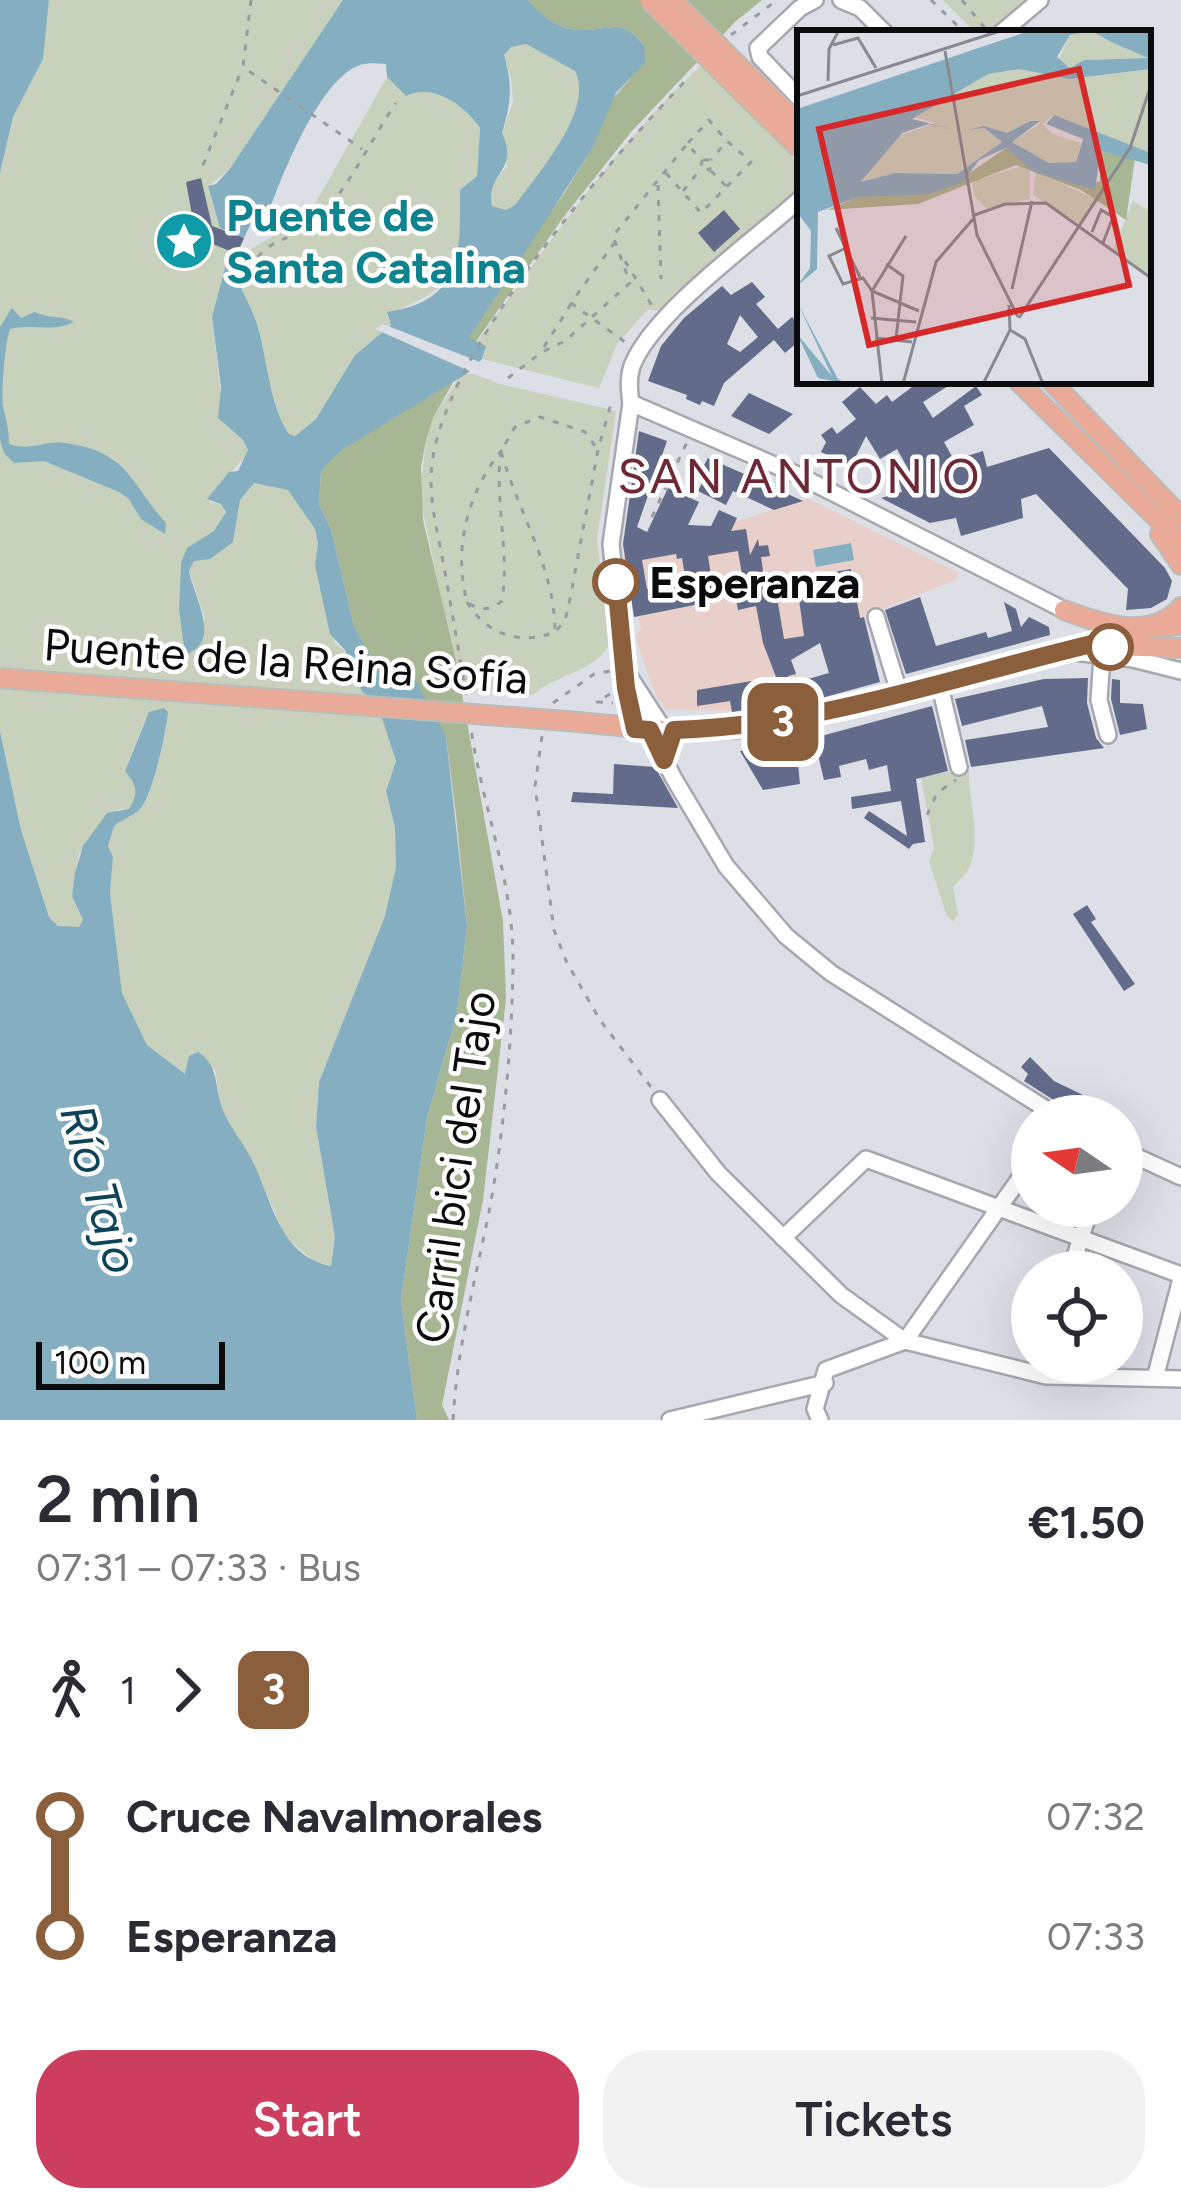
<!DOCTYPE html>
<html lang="en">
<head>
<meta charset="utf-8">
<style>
  :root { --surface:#fff; --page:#f2f2f3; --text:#2b2b33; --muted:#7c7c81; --accent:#cd3d5e }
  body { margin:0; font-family:Figtree,sans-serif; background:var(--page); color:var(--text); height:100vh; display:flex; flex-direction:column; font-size:45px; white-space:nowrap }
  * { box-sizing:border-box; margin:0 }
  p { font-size:39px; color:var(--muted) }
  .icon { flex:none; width:66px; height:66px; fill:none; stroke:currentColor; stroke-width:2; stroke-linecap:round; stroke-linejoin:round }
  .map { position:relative; height:1420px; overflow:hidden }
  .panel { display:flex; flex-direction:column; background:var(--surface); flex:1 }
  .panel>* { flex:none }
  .badge { padding:0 24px; border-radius:18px; font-size:42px; line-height:78px }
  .needle { width:78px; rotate:283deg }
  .fabs { position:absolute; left:1011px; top:1095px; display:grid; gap:24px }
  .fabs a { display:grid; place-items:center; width:132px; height:132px; border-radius:50%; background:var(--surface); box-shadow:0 12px 48px #0002; font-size:60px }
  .scale { position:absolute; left:36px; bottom:30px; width:189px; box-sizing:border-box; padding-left:12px; border:6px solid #0b0b0d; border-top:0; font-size:33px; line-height:42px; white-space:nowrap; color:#0b0b0d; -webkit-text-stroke:9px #fff; paint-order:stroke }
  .map>.badge { position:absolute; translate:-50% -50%; box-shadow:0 0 0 6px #fff }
  .legs { display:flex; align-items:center; gap:18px; height:132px; padding:0 36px; font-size:39px }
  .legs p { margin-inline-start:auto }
  .headline { display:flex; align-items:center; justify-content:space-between; height:204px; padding:0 36px }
  h1 { font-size:66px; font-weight:600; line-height:90px }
  .cta { display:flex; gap:24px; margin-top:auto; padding:24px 36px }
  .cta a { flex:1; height:138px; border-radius:48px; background:var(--accent); color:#fff; font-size:48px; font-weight:600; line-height:138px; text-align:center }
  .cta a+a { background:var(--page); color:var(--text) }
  ul { padding:0 36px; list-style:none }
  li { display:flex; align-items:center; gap:42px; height:120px; font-size:45px }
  li i { display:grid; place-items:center; width:18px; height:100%; margin:0 15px; background:currentColor }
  li i::after { content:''; width:30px; height:30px; margin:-15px; border:9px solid; border-radius:50%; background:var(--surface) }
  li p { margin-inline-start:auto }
  li:first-child i { background:linear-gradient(#0000 50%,currentColor 0) }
  li:last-child i { background:linear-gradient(currentColor 50%,#0000 0) }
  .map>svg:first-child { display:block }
</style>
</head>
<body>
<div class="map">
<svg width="1181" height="1420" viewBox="0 0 1181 1420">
  <rect width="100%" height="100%" fill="#dddfe7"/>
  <!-- education -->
  <path fill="#e9cfc9" d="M809 499 959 573 955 580 853 621 792 660 806 700 746 711 666 710 656 696 638 645 636 636 641 628 638 617H634L622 541 725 525Z"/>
  <!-- green -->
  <g fill="#c7d1bb">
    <path d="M49 0H343L229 170 208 186 220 228 244 238 237 254 226 264 212 317 224 424 243 440 248 451C237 471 217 480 210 502L221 504 226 512 214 531 181 563 179 608 185 654 205 619 189 571 194 561 233 542 240 500 254 482 288 490 315 529 318 544 315 566 335 643C357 658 352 687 376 700L396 761 386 791 395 828 396 867 385 916 319 1082 316 1127 335 1237 331 1266 314 1261 285 1236 252 1160 230 1128 220 1103 215 1069 185 1074 147 1045 122 993 110 893 113 857 108 846 114 826C121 820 133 816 139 810 154 795 163 743 167 722L145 720 125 770C137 786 139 792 129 810L118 809 79 853 72 896 83 921 80 928 58 927 49 917 21 830 0 731V173L13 117 43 59Z"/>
    <path d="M943 0H1027L987 33H976Z"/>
    <path d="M526 44 575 71C595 109 538 173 515 205L506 211 492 206C486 191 497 177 507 166L502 133 513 102 512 83 504 55 511 47Z"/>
    <path d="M702 65 800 165V190L661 310H647L617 344 599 388 482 359 486 346 476 343C547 248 614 145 702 65Z"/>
    <path d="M387 77 406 96C433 83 464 105 480 128L477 176 460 190C460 267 464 285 387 314L391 325 355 355 316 419 295 436 289 434C268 402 268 357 256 321 249 301 239 290 236 268L249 250 308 216Z"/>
    <path d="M461 374H474L500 384 616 411 597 540 611 642C595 673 557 673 533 695L460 690 420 496 426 440 433 418Z"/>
    <path d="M969 768C967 799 985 844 966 873 962 878 957 882 953 887L958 915 953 921 947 916 929 861 934 848 921 777Z"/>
  </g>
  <!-- forest -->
  <path fill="#a7b693" d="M528 0H762L735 22 631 132 562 219 475 343 433 418 426 440 421 467 423 520 456 661 503 921 506 999 483 1200 442 1405 449 1420H417L401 1300 427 1118 457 1013 467 926 456 815 446 736 380 673 354 626 331 529 319 504 321 471 343 449 412 402 563 195 592 149 609 103 630 79 644 46C621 16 611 31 580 30 559 30 541 15 528 0Z"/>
  <!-- water -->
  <g fill="#86aec1" fill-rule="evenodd">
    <path d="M0 0H49L43 59 13 117 0 173Z"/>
    <path d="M343 0H528C541 15 559 30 580 30 611 31 621 16 644 46L645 63 616 93 592 149 469 338 486 346 482 359 468 373 343 449 321 471 319 504 331 529 354 626 380 673 416 681 446 736 467 926 457 1013 427 1118 401 1300 417 1420H0V731L21 830 49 917 58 926 79 927 83 920 72 896 75 873 83 846 107 813 129 809C139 792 137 786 125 771L149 712 164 708 168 712C166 732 153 797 139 810 133 816 121 820 114 826L108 846 113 857 110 893 122 993 147 1045 185 1074 189 1056 198 1052C220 1066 214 1088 223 1110 230 1128 242 1141 251 1158 272 1198 278 1256 331 1266L335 1237 316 1127 319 1082 385 916 396 867 395 828 386 791 396 761 376 700 362 692 345 650 330 634 315 565 318 544 315 529 288 490 254 483 240 500 233 542 210 559 194 561 189 571C194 598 223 642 185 655L179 609 181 563 187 548 214 531 226 512 221 504 207 499 229 472 238 471 248 450 243 440 218 418 221 387 212 317 226 264 236 268C239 290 249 301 256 321 268 357 268 403 289 434L295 436 316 419 355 355 391 325 387 312C464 301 460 251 460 190L477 176 480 128C464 105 433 83 406 96L387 77 386 64C372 63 362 62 350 70 313 95 281 178 266 219L251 223 244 238 220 228 208 186 216 184 229 170ZM526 44 575 71C595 109 538 173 515 205L506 210 492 206C485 173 520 171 502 133 511 103 513 86 504 55L511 47Z"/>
    <path d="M12 308 21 318 35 312C49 319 62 315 74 322 53 333 32 323 10 329 5 341 1 394 3 406 6 420 9 429 9 444 35 452 41 440 65 443 130 452 131 485 166 523L165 534 141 519 128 498 119 492 44 461 14 463 4 453 0 440V327Z"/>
    <path d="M851 543 854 560 816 567 813 550Z"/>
  </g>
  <!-- pier -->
  <path fill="#dddfe7" d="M383 324 421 339 485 364 476 373 469 371 375 329Z"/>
  <!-- building -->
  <g fill="#636b8b" fill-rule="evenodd">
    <path d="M201 178 212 226 244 238 237 254 196 237 186 182Z"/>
    <path d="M724 210 740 229 714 252 698 233Z"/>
    <path d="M752 282 765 297 756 304 778 329 792 317 800 326V340L785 353 774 340 724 383 714 406 702 401 700 405 686 399 687 395 648 381 661 346 684 318 722 286 731 295ZM740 315 758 337 740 352 727 344Z"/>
    <path d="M920 381H956L923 402 933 418 976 386 982 395 964 406 974 425 944 442 954 460 983 451 987 467 1049 448 1165 568 1172 581 1167 599 1151 608 1126 610 1128 589 1036 494 1021 499 1023 518 961 536 956 518 930 523 881 498 902 492 898 478 911 474 897 449 880 459 866 436 851 466 821 452 826 442 821 435 832 427 837 434 856 419 842 402 860 387 876 404 887 395 892 402Z"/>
    <path d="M749 393 793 414 769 434 731 416Z"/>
    <path d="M639 431 667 441 637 527 647 532 668 488 699 502 688 525 711 526 719 510 737 518 731 531 746 529 750 555 758 539 759 546 768 545 770 556 761 557 765 584 851 569 860 618 864 617 880 682 807 702 801 681 829 673 820 643 791 660 796 674 788 676 791 703 732 712 730 701 697 706V690L776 677 763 643 756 606 738 610 734 589 744 587 738 551 708 556 715 601 634 617 623 544ZM676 554 677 559 682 558 686 583 647 589 642 560ZM799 599 804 636 784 639 778 603Z"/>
    <path d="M708 458 742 473 803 501 774 510 733 491 726 505 698 491 703 481 697 478Z"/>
    <path d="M920 597 936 646 986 632 988 638 1012 631 1004 602 1016 609 1021 627 1029 617 1049 627 1050 635 906 674 885 610Z"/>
    <path d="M1088 678 1087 703 1096 738 1104 748 971 767 965 740 1048 727 1042 706 962 726 955 699 1044 679Z"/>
    <path d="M1112 679 1120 680V703L1143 704 1147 729 1120 735 1111 699Z"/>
    <path d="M932 706 948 771 916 779 925 842 913 844 909 849 864 818 869 811 907 836 901 801 852 809 851 797 891 791 887 765 869 770 866 759 839 766 841 777 824 780 814 738Z"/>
    <path d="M796 743 800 784 763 790 740 751Z"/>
    <path d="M614 764 655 767 678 808 571 802 573 792 613 794Z"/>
    <path d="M1087 905 1096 919 1091 922 1135 984 1124 991 1073 914Z"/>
    <path d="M1030 1057 1054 1081 1083 1095 1080 1099 1087 1103 1069 1116 1063 1106 1024 1081 1028 1074 1021 1067Z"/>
  </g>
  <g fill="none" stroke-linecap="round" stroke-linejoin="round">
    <defs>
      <g id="minor">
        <path d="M841 0 860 8 885 33"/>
        <path d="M1001 33 1040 0"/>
        <path d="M800 99 760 57 758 48 800 8 815 0"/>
        <path d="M631 403 800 476 1064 610"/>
        <path d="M876 617 899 692"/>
        <path d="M1066 651 1133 659 1181 671"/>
        <path d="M1102 656 1099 700 1108 735"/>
        <path d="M629 676 664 730"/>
        <path d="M939 682 959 767"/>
        <path d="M635 729 626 688 611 544 631 403C629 391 628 378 632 366 653 312 755 240 800 199"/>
        <path d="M650 730 673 777 726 866 786 936 831 973 1057 1116"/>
        <path d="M660 1100 718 1173 841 1295 905 1341 1046 1376 1181 1379"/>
        <path d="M1122 1150 1181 1177"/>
        <path d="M783 1238 866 1159 1181 1275"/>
        <path d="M1070 1272 1091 1206"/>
        <path d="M905 1341 1032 1161"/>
        <path d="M1155 1378 1181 1279"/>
        <path d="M670 1420 825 1383"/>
        <path d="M820 1420 815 1409 826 1370 905 1341"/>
      </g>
      <g id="major">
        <path d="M1018 381 1181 542"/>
        <path d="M1051 381 1181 517"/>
        <path d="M1160 534 1181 565"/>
        <path d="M1064 610C1101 624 1151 642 1181 607"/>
        <path d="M1107 646 1181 648"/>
        <path d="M567 721 673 731 739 729 805 718 1145 628 1181 625"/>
      </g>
    </defs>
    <!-- minor casing -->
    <use href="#minor" stroke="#a6a8af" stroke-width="20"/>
    <!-- major casing -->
    <use href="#major" stroke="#bbb" stroke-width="22"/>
    <!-- path -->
    <g stroke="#9a9ba1" stroke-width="3" stroke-dasharray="6 9" stroke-linecap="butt">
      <path d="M251 0 243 67 362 149"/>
      <path d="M931 0 965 33"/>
      <path d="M962 0 988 32"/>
      <path d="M731 35 777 0"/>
      <path d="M688 143 709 120 725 139"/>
      <path d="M203 165 242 69"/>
      <path d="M711 171 726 186"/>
      <path d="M666 173 701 213 751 162 727 141 711 160"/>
      <path d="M658 185 661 279"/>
      <path d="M683 191 700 170"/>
      <path d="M615 242 571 303 629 345"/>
      <path d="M625 261 654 309"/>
      <path d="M249 269C271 233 291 244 316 220 348 191 371 139 396 103"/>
      <path d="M544 347 571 304"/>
      <path d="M508 378 542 352 565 341 630 283 613 236 687 144 702 160 701 169 710 170 711 160H702"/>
      <path d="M501 451C494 501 510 550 502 601 489 611 480 611 467 602 453 549 467 494 501 451Z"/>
      <path d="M652 517 688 440"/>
      <path d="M467 602C486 634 520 646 555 632 555 567 518 513 501 451L515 427 540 417 585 432 598 450"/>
      <path d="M557 630 565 620 569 604 598 450 612 400"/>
      <path d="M610 694 597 702 613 703"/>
      <path d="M466 695C458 647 450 599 441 551 436 527 431 504 431 479 431 365 610 159 689 77"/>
      <path d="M553 703 594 674 611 671"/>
      <path d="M542 736 535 786 554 930 567 963 600 1020 654 1091"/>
      <path d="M927 815 937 793 956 780"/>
      <path d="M453 1420C457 1349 475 1281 489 1212 504 1132 513 1036 513 955 512 878 482 804 471 729"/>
    </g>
    <!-- minor -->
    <use href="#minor" stroke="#fff" stroke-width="15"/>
    <!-- major -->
    <use href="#major" stroke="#e9aa97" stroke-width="18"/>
    <defs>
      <g id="major-bridge">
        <path d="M649 0 800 149"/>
        <path d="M672 0 800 126"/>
        <path d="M0 678 567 721"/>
      </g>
    </defs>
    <!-- major-bridge casing -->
    <use href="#major-bridge" stroke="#bbb" stroke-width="22" stroke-linecap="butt"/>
    <!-- major-bridge -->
    <use href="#major-bridge" stroke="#e9aa97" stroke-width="18"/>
  </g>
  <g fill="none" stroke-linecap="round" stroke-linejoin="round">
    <defs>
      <path id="line-1" d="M616 582 626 688 635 729 650 730 664 760 674 730C818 726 956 676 1096 643L1110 647"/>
    </defs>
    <!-- line-1 casing -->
    <use href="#line-1" stroke="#fff" stroke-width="27"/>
    <!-- line-1 -->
    <use href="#line-1" stroke="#8b5e3c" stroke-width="18"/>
  </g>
  <!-- icons -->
  <defs>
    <symbol id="sight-disc" viewBox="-11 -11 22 22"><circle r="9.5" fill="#0f9aa8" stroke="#fff"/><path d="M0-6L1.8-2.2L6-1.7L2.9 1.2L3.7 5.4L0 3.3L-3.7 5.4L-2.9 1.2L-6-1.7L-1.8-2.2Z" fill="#fff"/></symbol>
  </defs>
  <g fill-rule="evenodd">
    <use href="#sight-disc" x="151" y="208" width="66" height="66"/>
  </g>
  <!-- markers -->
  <g fill="#fff" stroke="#8b5e3c" stroke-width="6">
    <circle cx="616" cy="582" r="21"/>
    <circle cx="1110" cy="647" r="21"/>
  </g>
  <g text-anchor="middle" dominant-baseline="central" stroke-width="9" stroke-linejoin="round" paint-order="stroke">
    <!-- culture labels -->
    <g font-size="45" font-weight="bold" fill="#0d838f" stroke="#fff" text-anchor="start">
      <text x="226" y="215">Puente de<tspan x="226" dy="52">Santa Catalina</tspan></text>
    </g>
    <!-- stop labels -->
    <g font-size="45" font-weight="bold" fill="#0b0b0d" stroke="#fff" text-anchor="start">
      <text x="649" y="582">Esperanza</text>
    </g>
    <!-- street labels -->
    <g font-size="45" fill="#0b0b0d" stroke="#fff">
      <text transform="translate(286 661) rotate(4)">Puente de la Reina Sofía</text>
      <text transform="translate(455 1167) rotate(-82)">Carril bici del Tajo</text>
    </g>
    <!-- neighbourhood labels -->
    <g font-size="48" letter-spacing="3" fill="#6e2835" stroke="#fff">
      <text x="800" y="476">SAN ANTONIO</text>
    </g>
    <!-- water labels -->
    <g font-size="48" font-style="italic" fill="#0c4359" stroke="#fff">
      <text transform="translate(100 1189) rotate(74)">Río Tajo</text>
    </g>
  </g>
  <!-- overview -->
  <g transform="translate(797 30)">
    <rect width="354" height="354" fill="#dddfe7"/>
    <path d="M294 1 314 12 351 28 287 30 273 38 262 29 273 5ZM222 39 276 49 354 39V123L256 85 246 94 255 104 284 113 279 132 252 133 215 112 244 93 233 91 210 103 187 96 171 100 185 97 205 112 159 144 97 143 64 153 102 106 138 93 116 87 191 44ZM224 136 233 140V169L189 178 177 166 175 152ZM239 141 300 170 284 195 236 165ZM336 171 354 182V247L316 220Z" fill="#c7d1bb"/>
    <path d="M209 118 291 156 303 151V121L338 128 329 190 284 160 219 135 121 174 30 180 61 167 152 157Z" fill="#a7b693"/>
    <path d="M235 0 354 3V39L273 49 222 39 191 44 115 89 159 100 132 94 105 103 64 152 98 143 160 144 205 112 187 98 170 100 187 96 210 103 233 91H243L215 112 252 133 279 132 286 109 249 94 257 85 354 123V135L304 121 298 160 237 142 209 118 182 130 166 152 132 164 61 167 21 182 20 239 0 256 13 238 14 201 0 182V79ZM295 1 314 12 351 28 287 30 273 38 260 27 273 5ZM0 272 41 349 51 354 21 348 0 304 35 346Z" fill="#86aec1" fill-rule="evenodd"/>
    <path fill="none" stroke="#898a90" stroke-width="3" d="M36 15 61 8 79 38M148 21 180 205 221 287M31 51 32 19 42 0M0 66 206 0M175 186 208 174 249 173 354 248M39 198 63 247M295 202 304 180 316 187 306 213M49 218 32 226 46 254 66 248 75 261 122 281M89 234 106 246 99 309M215 259 235 171M212 275 213 300 228 309 246 354M74 288 119 292M222 288 333 118 354 55M78 308 115 312M85 354 75 261 109 206M106 354 139 232 176 189M186 354 213 300"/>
    <path fill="#d62828" fill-opacity="0.15" stroke="#d62828" stroke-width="6" d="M282 39 332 255 72 315 22 99Z"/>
    <rect width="354" height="354" fill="none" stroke="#0b0b0d" stroke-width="6"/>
  </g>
</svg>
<div class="fabs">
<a><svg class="needle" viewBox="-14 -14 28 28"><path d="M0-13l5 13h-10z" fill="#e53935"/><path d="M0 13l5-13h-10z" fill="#7c7c81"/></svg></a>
<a><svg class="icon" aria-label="locate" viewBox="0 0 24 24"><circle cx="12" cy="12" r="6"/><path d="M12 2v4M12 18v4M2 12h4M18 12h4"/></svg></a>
</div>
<div class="scale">100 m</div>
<b class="badge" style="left:783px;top:722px;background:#8b5e3c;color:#fff">3</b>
</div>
<section class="panel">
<div class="headline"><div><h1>2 min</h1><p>07:31 – 07:33 · Bus</p></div><b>€1.50</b></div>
<div class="legs"><svg class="icon" aria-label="walk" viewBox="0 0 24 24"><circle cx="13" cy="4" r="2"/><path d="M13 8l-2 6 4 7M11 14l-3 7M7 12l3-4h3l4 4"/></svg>1<svg class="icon" aria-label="forward" viewBox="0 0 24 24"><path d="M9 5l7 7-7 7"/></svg><b class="badge" style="background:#8b5e3c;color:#fff">3</b></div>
<ul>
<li><i style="color:#8b5e3c"></i><b>Cruce Navalmorales</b><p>07:32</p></li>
<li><i style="color:#8b5e3c"></i><b>Esperanza</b><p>07:33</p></li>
</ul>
<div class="cta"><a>Start</a><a>Tickets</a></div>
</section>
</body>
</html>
